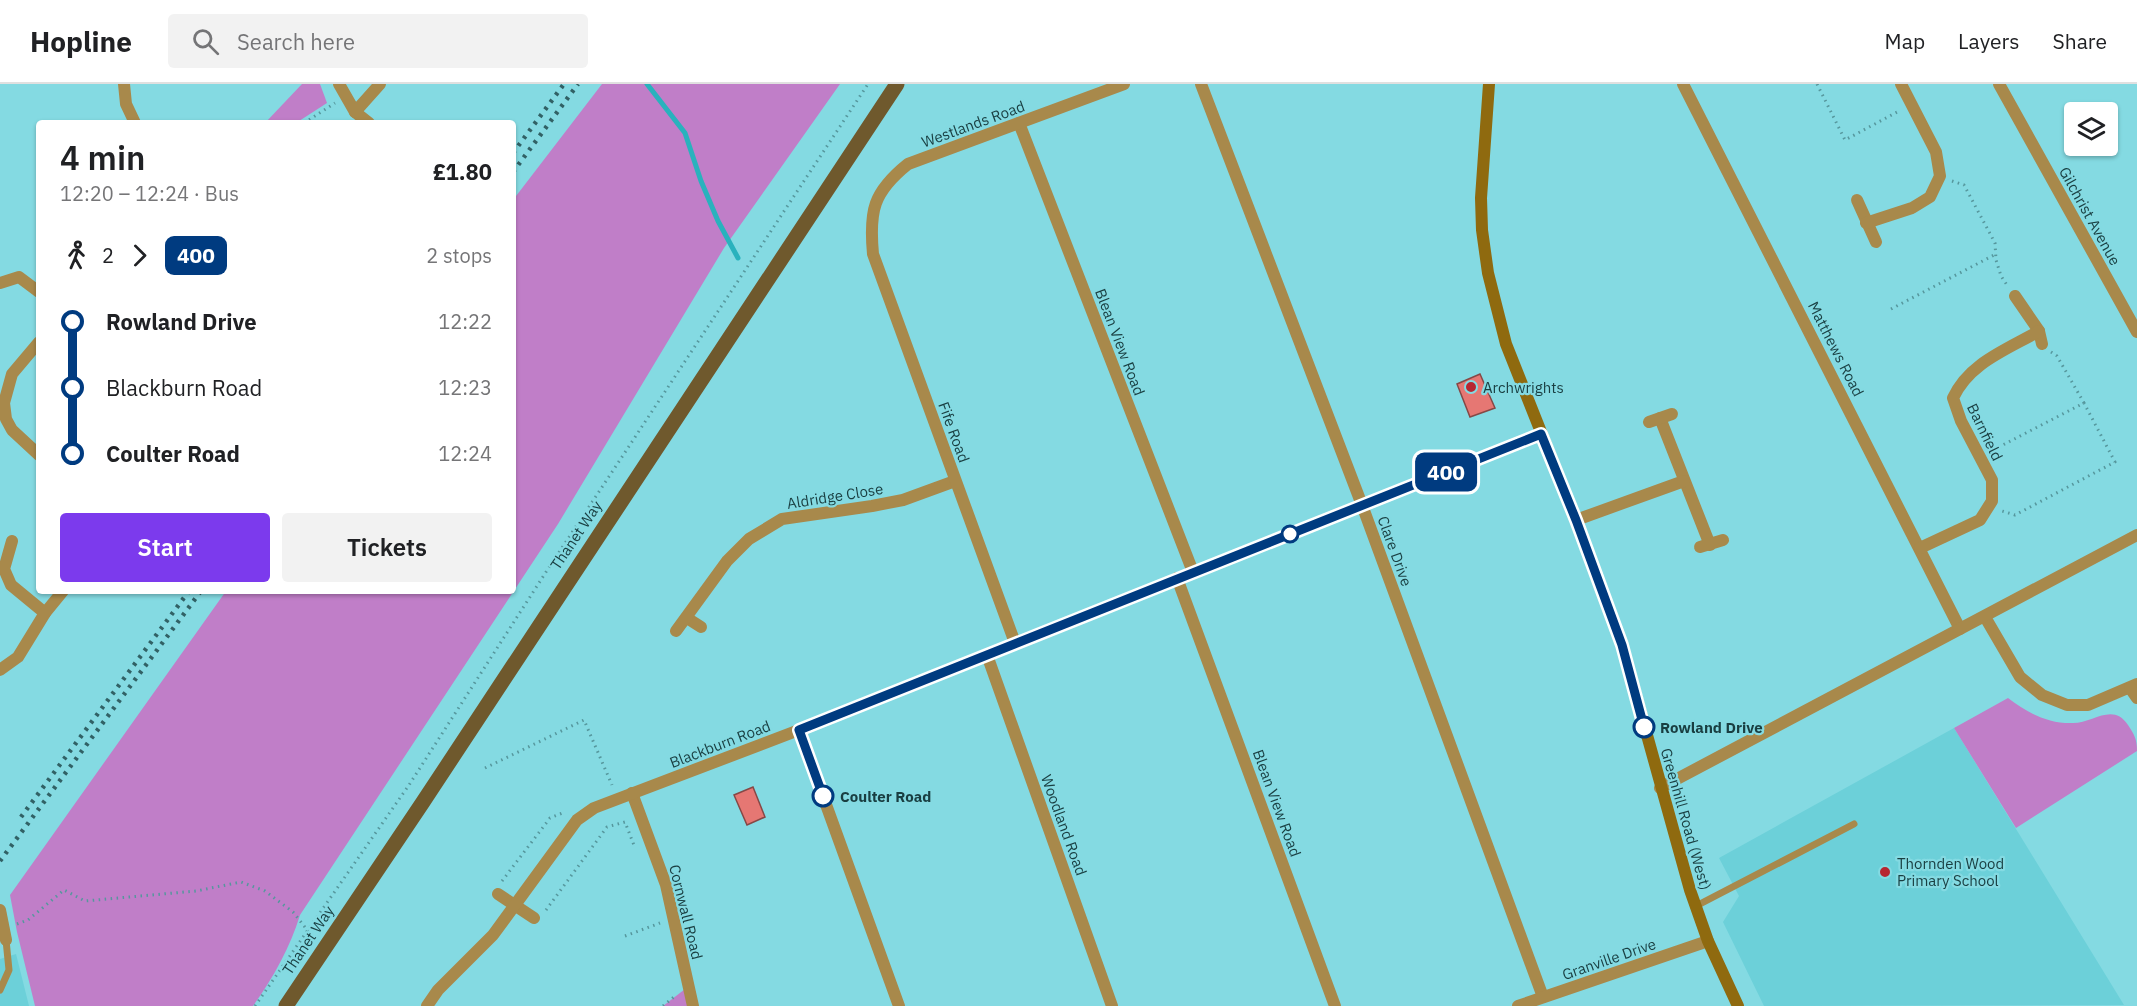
<!DOCTYPE html>
<html lang="en">
<head>
<meta charset="utf-8">
<style>
  :root { --surface:#fff; --page:#f2f2f2; --text:#202124; --muted:#757577; --line:#e0e0e0; --accent:#7c3aed }
  body { margin:0; font-family:"IBM Plex Sans",sans-serif; background:var(--page); color:var(--text); height:100vh; display:flex; flex-direction:column; font-size:22px; white-space:nowrap }
  * { box-sizing:border-box; margin:0 }
  p { font-size:20px; color:var(--muted) }
  .icon { flex:none; width:33px; height:33px; fill:none; stroke:currentColor; stroke-width:2; stroke-linecap:round; stroke-linejoin:round }
  .map { position:relative; flex:1; overflow:hidden }
  .details { position:absolute; left:36px; top:36px; width:480px; height:474px; display:flex; flex-direction:column; background:var(--surface); border-radius:6px; box-shadow:0 2px 4px #0004 }
  .details>* { flex:none }
  .badge { padding:0 12px; border-radius:9px; font-size:21px; line-height:39px }
  .controls { position:absolute; left:2064px; top:18px; display:grid; gap:12px }
  .controls a { display:grid; place-items:center; width:54px; height:54px; border-radius:6px; background:var(--surface); box-shadow:0 2px 4px #0004; font-size:30px }
  .map>.badge { position:absolute; translate:-50% -50%; box-shadow:0 0 0 3px #fff }
  .legs { display:flex; align-items:center; gap:9px; height:66px; padding:0 24px; font-size:20px }
  .legs p { margin-inline-start:auto }
  .head { display:flex; align-items:center; justify-content:space-between; height:102px; padding:0 24px }
  h1 { font-size:33px; font-weight:600; line-height:45px }
  .primary-button { display:flex; gap:12px; margin-top:auto; padding:12px 24px }
  .primary-button a { flex:1; height:69px; border-radius:6px; background:var(--accent); color:#fff; font-size:24px; font-weight:600; line-height:69px; text-align:center }
  .primary-button a+a { background:var(--page); color:var(--text) }
  ul { padding:0 24px; list-style:none }
  li { display:flex; align-items:center; gap:21px; height:66px; font-size:22px }
  li i { display:grid; place-items:center; width:9px; height:100%; margin:0 8px; background:currentColor }
  li i::after { content:''; width:15px; height:15px; margin:-8px; border:4px solid; border-radius:50%; background:var(--surface) }
  li p { margin-inline-start:auto }
  li:first-child i { background:linear-gradient(#0000 50%,currentColor 0) }
  li:last-child i { background:linear-gradient(currentColor 50%,#0000 0) }
  header { display:flex; align-items:center; gap:36px; box-sizing:border-box; height:84px; padding:0 30px; background:var(--surface); border-bottom:2px solid var(--line) }
  header strong { font-size:28px }
  nav { display:flex; gap:33px; margin-inline-start:auto; font-size:21px }
  .search { width:420px; height:54px; background:var(--page); display:flex; align-items:center; gap:15px; box-sizing:border-box; padding:0 21px; border-radius:6px; color:var(--muted); font-size:22px }
  .map>svg:first-child { display:block }
</style>
</head>
<body>
<header>
<strong>Hopline</strong>
<div class="search"><svg class="icon" aria-label="search" viewBox="0 0 24 24"><circle cx="10" cy="10" r="6"/><path d="M15 15l6 6"/></svg>Search here</div>
<nav><a>Map</a><a>Layers</a><a>Share</a></nav>
</header>
<div class="map">
<svg width="2137" height="922" viewBox="0 0 2137 922">
  <rect width="100%" height="100%" fill="#84dae2"/>
  <!-- built -->
  <g fill="#6cd0d9">
    <path d="M1954 644 2124 921 1764 922 1723 838 1739 812 1719 774Z"/>
    <path d="M16 870 29 922H0V875Z"/>
  </g>
  <!-- green -->
  <g fill="#c07ec8">
    <path d="M302 0H320L327 19 296 39H265Z"/>
    <path d="M602 0H840L724 164 558 440 300 831C290 864 273 894 253 922H35L17 848 10 811 226 507H513V116Z"/>
    <path d="M2008 614C2026 628 2048 640 2073 639 2093 639 2113 618 2128 641 2134 650 2137 655 2137 667L2016 744 1954 644Z"/>
    <path d="M689 902 693 922H663Z"/>
  </g>
  <g fill="none" stroke-linecap="round" stroke-linejoin="round">
    <!-- stream -->
    <path stroke="#29b2bd" stroke-width="5" d="M647 0 685 49 701 97 718 137 738 174"/>
  </g>
  <!-- building -->
  <g fill="#e67773" stroke="#864846" stroke-width="1.5">
    <path d="M1480 290 1495 324 1470 333 1457 300Z"/>
    <path d="M753 703 765 733 747 741 734 711Z"/>
  </g>
  <g fill="none" stroke-linecap="round" stroke-linejoin="round">
    <!-- path -->
    <g stroke="#56979d" stroke-width="3" stroke-dasharray="1.5 4.5" stroke-linecap="butt">
      <path d="M1817 0 1845 56 1899 27"/>
      <path d="M304 39 335 19"/>
      <path d="M1952 97 1964 101 1995 159 1996 176 2001 192 2007 201"/>
      <path d="M1891 225 1996 170"/>
      <path d="M2051 268 2057 272 2084 319"/>
      <path d="M1993 366 2084 319 2115 378 2015 431 2002 427"/>
      <path d="M485 684 584 636 612 701"/>
      <path d="M502 797 550 734 565 728"/>
      <path d="M546 826 607 743 625 738 635 764"/>
      <path d="M17 840 28 836 64 806 85 817 196 807 241 798 265 807 293 828 308 847"/>
      <path d="M625 852 660 839"/>
      <path d="M255 922 409 701 546 488 868 0"/>
      <path d="M663 922 675 912"/>
    </g>
    <!-- lane -->
    <g stroke="#a8894b" stroke-width="7">
      <path d="M1696 822 1854 740"/>
      <path d="M0 906 9 886 6 856"/>
    </g>
    <!-- street -->
    <g stroke="#a8894b" stroke-width="12">
      <path d="M124 0 126 20 135 39"/>
      <path d="M339 0 355 28 369 39"/>
      <path d="M1201 0 1362 421 1543 913"/>
      <path d="M1683 0 1960 545"/>
      <path d="M1999 0 2137 248"/>
      <path d="M355 28 380 0"/>
      <path d="M1019 39 1193 488"/>
      <path d="M1857 116 1876 158"/>
      <path d="M1866 139 1912 124 1930 113 1940 92 1936 68 1901 0"/>
      <path d="M0 199 19 193 39 208"/>
      <path d="M2015 212 2039 247 2042 260"/>
      <path d="M39 258 12 290 4 319 6 335 12 346 39 371"/>
      <path d="M1660 334 1710 461"/>
      <path d="M1649 338 1672 330"/>
      <path d="M1576 436 1684 397"/>
      <path d="M12 457 4 485 11 501 45 529"/>
      <path d="M1700 463 1723 456"/>
      <path d="M1920 464 1980 436 1992 417V396L1961 337 1953 314C1969 279 2006 266 2039 247"/>
      <path d="M1177 494 1335 922"/>
      <path d="M1985 533 2020 593 2042 611 2067 621H2088L2137 600"/>
      <path d="M687 534 701 543"/>
      <path d="M676 547 727 477 749 455 782 435 872 422 903 416 955 397"/>
      <path d="M1015 559 873 170C869 127 873 108 908 80L1124 0"/>
      <path d="M987 571 1112 922"/>
      <path d="M0 586 18 573 45 529 63 507"/>
      <path d="M2130 604 2137 614"/>
      <path d="M799 646 899 922"/>
      <path d="M1660 704 2137 451"/>
      <path d="M632 709 666 801 693 922"/>
      <path d="M498 810 534 834"/>
      <path d="M0 826 6 856"/>
      <path d="M427 922 438 906 493 851 577 736 594 724 799 646 1541 350"/>
      <path d="M1518 922 1708 857"/>
    </g>
    <!-- secondary -->
    <path stroke="#8f6a0f" stroke-width="12" d="M1489 0 1481 114 1482 146 1488 189 1506 260 1576 436 1622 561 1690 806 1708 857 1738 922"/>
    <!-- primary -->
    <path stroke="#6f592d" stroke-width="15" d="M286 922 423 718 897 0"/>
    <!-- rail -->
    <g stroke="#316165" stroke-width="4.5" stroke-dasharray="3 6" stroke-linecap="butt">
      <path d="M513 69 564 0"/>
      <path d="M513 88 578 0"/>
      <path d="M21 733 189 507"/>
      <path d="M0 777 201 507"/>
    </g>
  </g>
  <g fill="none" stroke-linecap="round" stroke-linejoin="round">
    <defs>
      <path id="line-1" d="M823 712 799 646 1541 350 1576 436 1622 561 1644 643"/>
    </defs>
    <!-- line-1 casing -->
    <use href="#line-1" stroke="#fff" stroke-width="14"/>
    <!-- line-1 -->
    <use href="#line-1" stroke="#003b80" stroke-width="9"/>
  </g>
  <!-- markers -->
  <g fill="#b72631" stroke="#84dae2" stroke-width="2">
    <circle cx="1471" cy="303" r="6"/>
    <circle cx="1885" cy="788" r="6"/>
  </g>
  <g fill="#fff" stroke="#003b80" stroke-width="3">
    <circle cx="1290" cy="450" r="8"/>
    <circle cx="1644" cy="643" r="10"/>
    <circle cx="823" cy="712" r="10"/>
  </g>
  <g text-anchor="middle" dominant-baseline="central" stroke-width="4.5" stroke-linejoin="round" paint-order="stroke">
    <!-- street labels -->
    <g font-size="15" fill="#193e41" stroke="#84dae2">
      <text transform="translate(973 40) rotate(-20)">Westlands Road</text>
      <text transform="translate(2090 132) rotate(61)">Gilchrist Avenue</text>
      <text transform="translate(1120 258) rotate(69)">Blean View Road</text>
      <text transform="translate(1836 265) rotate(63)">Matthews Road</text>
      <text transform="translate(954 348) rotate(70)">Fife Road</text>
      <text transform="translate(1985 348) rotate(64)">Barnfield</text>
      <text transform="translate(835 412) rotate(-9)">Aldridge Close</text>
      <text transform="translate(576 451) rotate(-56)">Thanet Way</text>
      <text transform="translate(1395 467) rotate(70)">Clare Drive</text>
      <text transform="translate(720 660) rotate(-21)">Blackburn Road</text>
      <text transform="translate(1277 719) rotate(70)">Blean View Road</text>
      <text transform="translate(1686 735) rotate(74)">Greenhill Road (West)</text>
      <text transform="translate(1064 741) rotate(70)">Woodland Road</text>
      <text transform="translate(686 828) rotate(76)">Cornwall Road</text>
      <text transform="translate(308 856) rotate(-56)">Thanet Way</text>
      <text transform="translate(1609 875) rotate(-19)">Granville Drive</text>
    </g>
    <!-- poi labels -->
    <g font-size="15" fill="#193e41" stroke="#84dae2" text-anchor="start">
      <text x="1483" y="303">Archwrights</text>
      <text x="1897" y="779">Thornden Wood<tspan x="1897" dy="17">Primary School</tspan></text>
    </g>
    <!-- stop labels -->
    <g font-size="15" font-weight="bold" fill="#193e41" stroke="#84dae2" text-anchor="start">
      <text x="1660" y="643">Rowland Drive</text>
      <text x="840" y="712">Coulter Road</text>
    </g>
  </g>
</svg>
<div class="controls">
<a><svg class="icon" aria-label="layers" viewBox="0 0 24 24"><path d="M12 4l9 5-9 5-9-5zM3 14l9 5 9-5"/></svg></a>
</div>
<b class="badge" style="left:1446px;top:388px;background:#003b80;color:#fff">400</b>
<section class="details">
<div class="head"><div><h1>4 min</h1><p>12:20 – 12:24 · Bus</p></div><b>£1.80</b></div>
<div class="legs"><svg class="icon" aria-label="walk" viewBox="0 0 24 24"><circle cx="13" cy="4" r="2"/><path d="M13 8l-2 6 4 7M11 14l-3 7M7 12l3-4h3l4 4"/></svg>2<svg class="icon" aria-label="forward" viewBox="0 0 24 24"><path d="M9 5l7 7-7 7"/></svg><b class="badge" style="background:#003b80;color:#fff">400</b><p>2 stops</p></div>
<ul>
<li><i style="color:#003b80"></i><b>Rowland Drive</b><p>12:22</p></li>
<li><i style="color:#003b80"></i><span>Blackburn Road</span><p>12:23</p></li>
<li><i style="color:#003b80"></i><b>Coulter Road</b><p>12:24</p></li>
</ul>
<div class="primary-button"><a>Start</a><a>Tickets</a></div>
</section>
</div>
</body>
</html>
